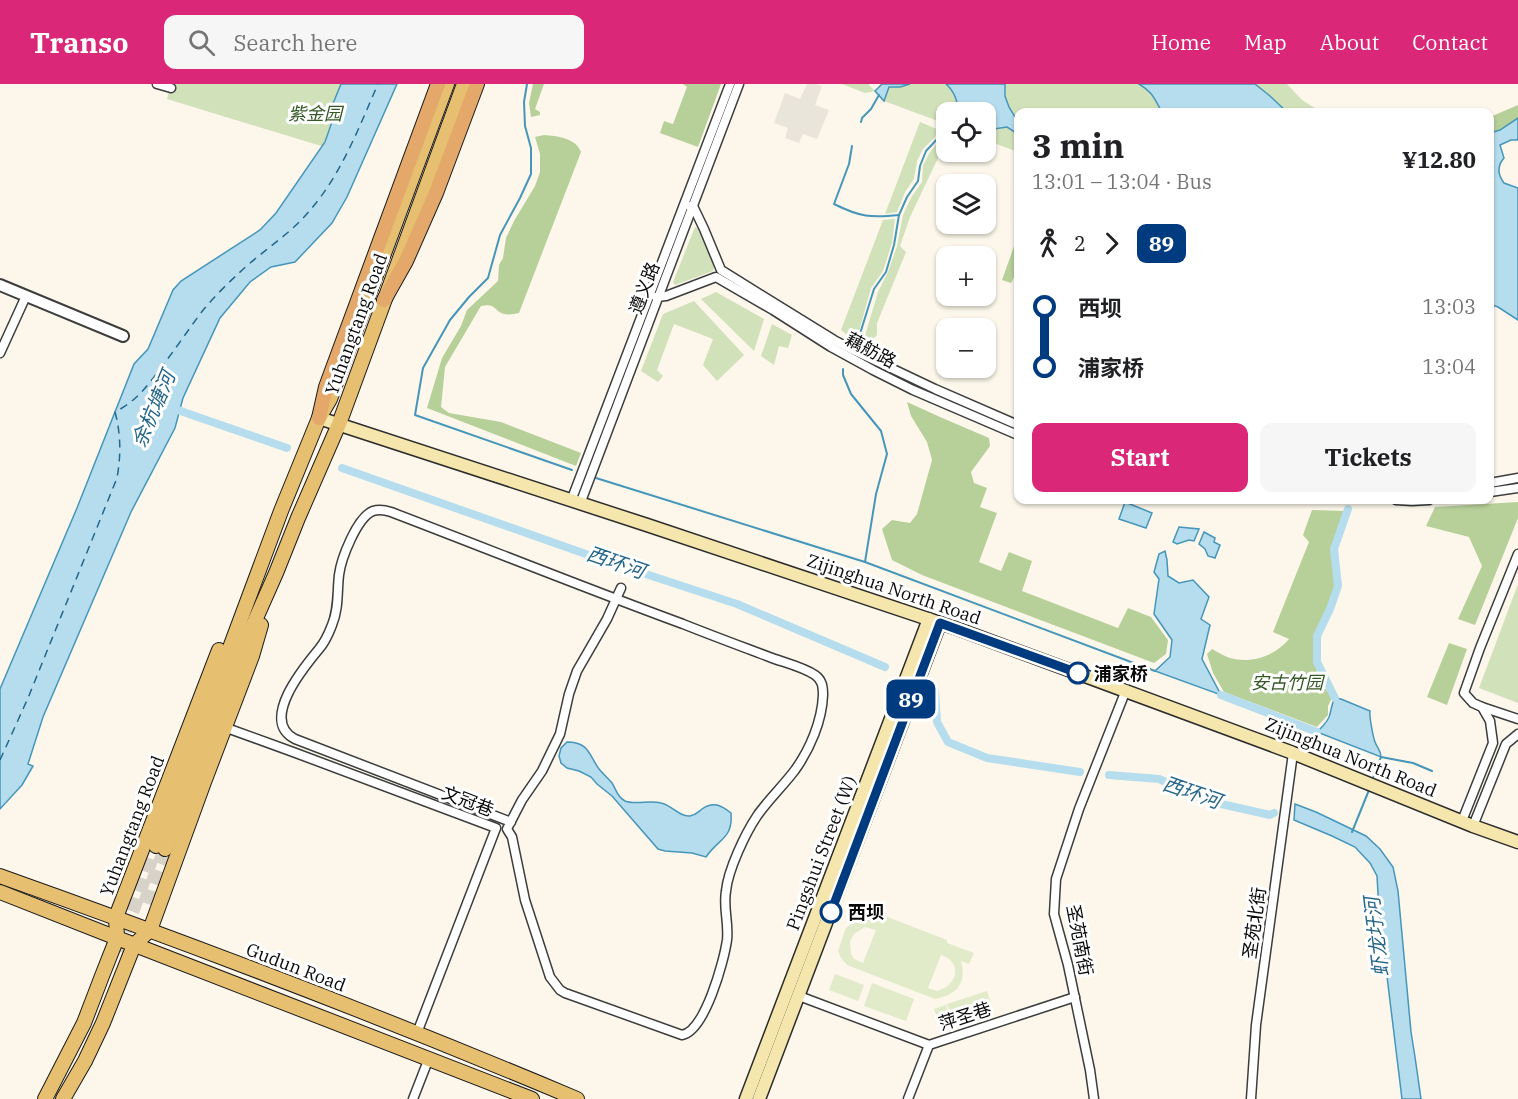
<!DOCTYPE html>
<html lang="en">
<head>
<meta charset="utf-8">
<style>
  :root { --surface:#fff; --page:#f6f6f6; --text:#202124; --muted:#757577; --accent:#db2777 }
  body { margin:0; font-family:"IBM Plex Serif","Noto Sans SC",serif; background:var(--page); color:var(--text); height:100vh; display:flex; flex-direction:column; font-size:22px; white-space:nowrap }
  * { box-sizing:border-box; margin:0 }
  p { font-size:20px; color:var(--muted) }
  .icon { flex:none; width:33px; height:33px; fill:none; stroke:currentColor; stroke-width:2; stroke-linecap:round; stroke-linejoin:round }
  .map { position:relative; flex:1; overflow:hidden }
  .side { position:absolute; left:1014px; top:24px; width:480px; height:396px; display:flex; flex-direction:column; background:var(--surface); border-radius:12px; box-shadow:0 2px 4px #0004 }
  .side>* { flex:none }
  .badge { padding:0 12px; border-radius:9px; font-size:21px; line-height:39px }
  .buttons { position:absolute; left:936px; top:18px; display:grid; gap:12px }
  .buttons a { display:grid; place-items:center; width:60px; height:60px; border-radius:12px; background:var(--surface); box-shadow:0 2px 4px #0004; font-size:30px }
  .map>.badge { position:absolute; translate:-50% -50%; box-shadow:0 0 0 3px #fff }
  .legs { display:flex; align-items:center; gap:9px; height:66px; padding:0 18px; font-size:20px }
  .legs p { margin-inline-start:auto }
  .headline { display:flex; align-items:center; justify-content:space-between; height:102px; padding:0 18px }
  h1 { font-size:33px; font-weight:700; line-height:45px }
  .action { display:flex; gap:12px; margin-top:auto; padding:12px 18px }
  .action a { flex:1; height:69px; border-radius:12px; background:var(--accent); color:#fff; font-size:24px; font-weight:700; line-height:69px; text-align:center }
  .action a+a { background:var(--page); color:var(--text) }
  ul { padding:0 18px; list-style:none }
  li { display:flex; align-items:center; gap:21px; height:60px; font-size:22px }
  li i { display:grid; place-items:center; width:9px; height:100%; margin:0 8px; background:currentColor }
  li i::after { content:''; width:15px; height:15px; margin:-8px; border:4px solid; border-radius:50%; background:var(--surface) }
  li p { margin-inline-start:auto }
  li:first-child i { background:linear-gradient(#0000 50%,currentColor 0) }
  li:last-child i { background:linear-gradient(currentColor 50%,#0000 0) }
  header { display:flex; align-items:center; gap:36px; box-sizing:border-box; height:84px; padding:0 30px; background:var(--accent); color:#fff }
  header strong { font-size:28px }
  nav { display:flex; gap:33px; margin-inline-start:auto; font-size:21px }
  .search { width:420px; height:54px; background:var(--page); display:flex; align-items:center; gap:15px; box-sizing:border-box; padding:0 21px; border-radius:12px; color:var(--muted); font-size:22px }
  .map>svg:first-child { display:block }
</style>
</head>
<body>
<header>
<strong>Transo</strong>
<div class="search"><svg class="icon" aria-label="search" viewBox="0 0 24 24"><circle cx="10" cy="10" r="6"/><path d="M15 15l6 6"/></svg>Search here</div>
<nav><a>Home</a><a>Map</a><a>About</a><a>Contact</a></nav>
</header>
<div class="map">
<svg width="1518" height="1015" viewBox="0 0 1518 1015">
  <rect width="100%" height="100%" fill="#fcf7ea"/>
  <!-- green -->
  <g fill="#d1e1b9">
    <path d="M171 0H360L331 65 167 15Z"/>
    <path d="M842 0H869V1L875 7 865 9Z"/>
    <path d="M910 0H946C955 8 957 17 959 28H946V40L884 17 889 3H900Z"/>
    <path d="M1005 0H1139C1155 10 1153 14 1162 28H1018V38C1010 24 1004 17 1005 0Z"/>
    <path d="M1255 0H1287L1302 16 1321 28H1287L1270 12Z"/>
    <path d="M920 38 939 46 935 53 923 65 917 77 914 95 905 108 897 128 885 130Z"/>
    <path d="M1007 43 1018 50V68L986 56V45L987 46Z"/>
    <path d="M945 49H946V57L910 133 900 162 906 168 877 239V251L869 259 864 255 878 208 888 188 897 162 903 131 912 112 922 98 923 81 930 68Z"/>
    <path d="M895 135 892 159 883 187 871 204 858 251 855 257 841 246 883 136Z"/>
    <path d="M695 143 699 145 714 183 713 187 675 201 673 198Z"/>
    <path d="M716 208 764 235 754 267 701 215Z"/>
    <path d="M694 217 744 271 717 297 703 281 713 255 674 240 657 286 663 292 658 298 641 287 663 230Z"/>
    <path d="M772 240 792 251 788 264 779 262 774 281 761 272Z"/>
    <path d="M1518 500V619L1479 604Z"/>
  </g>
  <!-- forest -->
  <g fill="#b7d09a">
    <path d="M533 0H544L535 25 540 28V31L531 33 529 19Z"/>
    <path d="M683 0H721L698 63 660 49 664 37 673 40 687 3Z"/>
    <path d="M1518 21V34L1500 46 1490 49V33Z"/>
    <path d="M544 51C557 52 576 54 581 68L519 229C514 230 509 231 504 230 492 226 497 219 481 222L445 283 441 323 449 329 501 338 581 369 576 382 427 324 442 274 461 242 467 226 498 197 499 181 503 174 506 154 514 137 535 102 540 88V70L535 53Z"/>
    <path d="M1018 151V186L1011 199 1002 196Z"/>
    <path d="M907 318 940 333 989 354 990 362 971 388 974 399 987 404 980 423 997 429 979 478 1001 487 1009 468 1032 477 1022 507 1118 544 1128 524 1151 533 1168 556 1166 570 1154 579 922 491 892 476 882 445 892 436 910 439 917 430 932 376 927 358 911 332Z"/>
    <path d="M1518 418V434L1475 541 1458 535 1482 482 1469 453 1426 442 1435 423Z"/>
    <path d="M1312 426 1345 427 1331 465 1336 502 1314 552V578L1320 597 1332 614 1328 622V631L1317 643 1224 608 1213 589 1207 570 1212 565C1218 568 1224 572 1230 574 1251 580 1275 572 1289 555L1273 548 1309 458 1303 451Z"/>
    <path d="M1449 559 1467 565 1447 621 1427 613Z"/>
  </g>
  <!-- pitch -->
  <g fill="#e1eac9" fill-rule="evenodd">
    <path d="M853 823 871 830 872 827 947 856V859L974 869 969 880 961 877C967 899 957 911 935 915L847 881 841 874 838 867 846 844 856 837 850 834ZM865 843 876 846 863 879 854 875 851 870 850 857 854 850ZM941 871C963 878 958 902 937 907L928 904Z"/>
    <path d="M835 890 864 901 858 917 829 906Z"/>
    <path d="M872 899 914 915 906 937 864 922Z"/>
    <path d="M987 907 993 926 953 939 947 920Z"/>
    <path d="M946 921 952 939 941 943 934 925Z"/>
  </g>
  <!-- plaza -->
  <path fill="#eae5db" d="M807 0H816L822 2 815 21 829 26 817 55 803 50 799 59 785 54 788 44 774 39 785 9 800 15Z"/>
  <!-- water -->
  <g fill="#b5dded" stroke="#4696ba" stroke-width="1.5">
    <path d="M341 0H397L347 113 332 139 295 178 271 183 250 198 220 234 183 314 175 344 131 428 43 633 28 680 33 682 22 701 0 725V605L77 424 134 280 148 265 173 206 181 197 260 146 276 129 325 58 333 35 332 22Z"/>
    <path d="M882 0H910L900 3H889L884 17 875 7Z"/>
    <path d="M946 0H1005V12L1009 23 1018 38V50L1007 43 987 46 986 45V28H959C957 17 955 8 946 0Z"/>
    <path d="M1139 0H1255L1270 12 1287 28H1162C1154 15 1154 9 1139 0Z"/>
    <path d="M1518 34V54L1517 56H1511L1500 61 1504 74C1497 82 1498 91 1504 99L1518 104V236L1498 223 1490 220V49L1500 46Z"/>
    <path d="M1125 418 1152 429 1146 444 1119 435Z"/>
    <path d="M1179 443 1199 445 1194 457 1189 456 1177 460 1173 458Z"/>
    <path d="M1204 448 1215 454 1214 458 1220 461 1215 474 1208 472 1205 465 1199 460Z"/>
    <path d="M1165 467 1167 476 1168 492 1179 499 1193 496 1209 513 1201 535 1210 541 1202 575 1221 611 1155 587 1170 573 1172 556 1154 530 1159 495 1154 488 1159 470Z"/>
    <path d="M1335 614 1341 615 1370 627C1369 631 1373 653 1375 658 1377 664 1381 666 1381 673L1317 648C1322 643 1329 637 1330 630 1332 623 1331 621 1335 614Z"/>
    <path d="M567 658C589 658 589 671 599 685 603 690 608 694 612 699 616 705 617 713 625 717 634 721 650 716 661 719 672 721 679 733 690 732 696 731 698 728 702 725 713 717 721 721 731 729 733 755 719 754 706 773L692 769 665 767 658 765 612 712 597 700 591 693 579 687 567 684 561 679 559 672 561 664Z"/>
    <path d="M1295 720 1316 728 1366 752 1380 765 1393 783 1398 807 1411 948 1415 973 1421 1015H1402L1379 827 1377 792 1370 779 1355 763 1332 752 1294 736Z"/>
  </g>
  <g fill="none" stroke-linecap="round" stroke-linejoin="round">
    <!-- stream -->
    <g stroke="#4696ba" stroke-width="2">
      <path d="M527 0 524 18 525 42 531 64V90L520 114 500 151 488 194 469 213 450 236 423 284 415 331 572 386"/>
      <path d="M861 38 862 34 871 25 879 11"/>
      <path d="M852 62 849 80 834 120C860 133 871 134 899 131"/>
      <path d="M859 253 874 205 886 188 894 161 899 131 907 113 918 97 920 82 926 67 940 52 946 40"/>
      <path d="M843 285V291L851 310 881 347 887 370 876 410 865 478"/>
      <path d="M596 394 865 478 1155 587"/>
      <path d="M1373 694 1381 673 1413 679 1432 687"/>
      <path d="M1352 748 1369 706"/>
    </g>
    <!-- canal -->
    <g stroke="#b5dded" stroke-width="8">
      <path d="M172 324 287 364"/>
      <path d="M342 384 597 474 737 520 885 583"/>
      <path d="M935 607 937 638 948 658 987 674 1080 688"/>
      <path d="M1221 611 1317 648"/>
      <path d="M1335 614 1317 578V552L1330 525 1338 502 1334 465 1348 425"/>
      <path d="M1109 691 1159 695 1208 717 1270 731 1274 729"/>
    </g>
    <!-- ferry -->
    <path stroke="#25668a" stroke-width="1.5" stroke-dasharray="8 6" stroke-linecap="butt" d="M0 676 28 614 117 394C121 372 121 350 115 328 138 316 148 301 163 281 177 263 190 243 204 225 214 213 227 200 239 189 262 167 291 150 311 125 342 89 359 43 378 0"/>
    <!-- primary-tunnel -->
    <g stroke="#d8d3c8" stroke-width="14" stroke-dasharray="14 7" stroke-linecap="butt">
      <path d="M145 819 165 765"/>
      <path d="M118 867 156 762"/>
    </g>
    <defs>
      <g id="minor">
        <path d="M157 0 171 4"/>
        <path d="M690 122H693L704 145 721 186 834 256 855 267 935 305 1018 341"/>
        <path d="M656 213 666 212 716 193 773 226 831 263 873 286 913 306 1018 351"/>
        <path d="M0 269 26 212"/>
        <path d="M1490 399 1518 394"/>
        <path d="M1490 408 1518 404"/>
        <path d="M1396 416 1412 417 1429 416"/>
        <path d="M571 417 730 0"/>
        <path d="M580 420 739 0"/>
        <path d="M1482 623 1518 635"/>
        <path d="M224 643 293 668 496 744 417 949"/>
        <path d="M1462 737 1493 659 1490 637 1482 623 1473 619 1464 609 1480 564 1518 470"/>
        <path d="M511 738 295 655C259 637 304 583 319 565 325 558 329 549 332 541 339 524 337 508 339 491 341 475 357 433 373 427 379 425 385 426 391 428 488 465 585 504 683 540 713 552 743 563 772 574 786 579 803 583 815 591 822 596 823 602 823 611 822 637 810 665 795 686 783 702 768 716 757 732 745 750 728 786 726 807 723 824 729 839 727 856 724 877 705 947 682 951L565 909 560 906 550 893 525 816 512 753 507 745 522 716 542 687 560 650 569 610 577 587 607 535 621 504"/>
        <path d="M1473 742 1506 660 1518 650"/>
        <path d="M799 912 929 961 1075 913"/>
        <path d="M413 1015 429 974"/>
        <path d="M908 1015 929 961"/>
        <path d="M1094 1015 1090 986 1068 881 1054 830 1056 795 1079 725 1126 606"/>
        <path d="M1251 1015 1256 941 1293 669"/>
      </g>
      <path id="tertiary" d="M0 201 123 252"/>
      <g id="secondary">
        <path d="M319 334 647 441 958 545 1293 669 1473 742 1518 758"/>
        <path d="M746 1015 929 535"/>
        <path d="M759 1015 940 539"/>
      </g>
      <g id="primary">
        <path d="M156 762 281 427 319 334 330 315 447 0"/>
        <path d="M165 765 238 575 276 489 298 434 339 340 464 0"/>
        <path d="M0 792C194 861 387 935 577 1015"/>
        <path d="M0 808 117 854 532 1015"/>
        <path d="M45 1015 84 939 102 892 117 854 116 833 219 566"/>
        <path d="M63 1015 85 977 103 939 134 861 150 846 204 698 252 572 261 541"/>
      </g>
      <g id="trunk">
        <path d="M384 216 406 177 436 109 477 0"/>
        <path d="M319 334 326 303 438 0"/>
      </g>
    </defs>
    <!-- minor casing -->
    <use href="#minor" stroke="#3d3d3d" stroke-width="11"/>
    <!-- tertiary casing -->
    <use href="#tertiary" stroke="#3d3d3d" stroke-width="14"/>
    <!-- secondary casing -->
    <use href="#secondary" stroke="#2c2c2c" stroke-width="15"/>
    <!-- primary casing -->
    <use href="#primary" stroke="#1b1b1b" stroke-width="16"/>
    <!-- trunk casing -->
    <use href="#trunk" stroke="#1b1b1b" stroke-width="16"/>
    <!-- minor -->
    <use href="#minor" stroke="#fff" stroke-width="8"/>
    <!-- tertiary -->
    <use href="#tertiary" stroke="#fff" stroke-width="10"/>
    <!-- secondary -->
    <use href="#secondary" stroke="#f4e6ad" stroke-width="12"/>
    <!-- primary -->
    <use href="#primary" stroke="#e6bf70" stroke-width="14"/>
    <!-- trunk -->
    <use href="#trunk" stroke="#e4a86a" stroke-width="14"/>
  </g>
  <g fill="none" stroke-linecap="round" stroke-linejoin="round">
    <defs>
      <path id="line-1" d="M831 828 940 539 1078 589"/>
    </defs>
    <!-- line-1 casing -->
    <use href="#line-1" stroke="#fff" stroke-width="14"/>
    <!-- line-1 -->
    <use href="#line-1" stroke="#003b80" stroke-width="9"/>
  </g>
  <!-- markers -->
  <g fill="#fff" stroke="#003b80" stroke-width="3">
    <circle cx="1078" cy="589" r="10"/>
    <circle cx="831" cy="828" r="10"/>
  </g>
  <g text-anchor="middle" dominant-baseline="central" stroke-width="6" stroke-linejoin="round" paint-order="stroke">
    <!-- park labels -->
    <g font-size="18" font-style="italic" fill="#335824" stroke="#fff">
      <text x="315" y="29">紫金园</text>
      <text x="1287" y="598">安古竹园</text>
    </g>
    <!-- street labels -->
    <g font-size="18" fill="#0a0a0a" stroke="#fff">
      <text transform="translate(644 204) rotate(-69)">遵义路</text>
      <text transform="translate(356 240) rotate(-70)">Yuhangtang Road</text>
      <text transform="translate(871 266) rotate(28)">藕舫路</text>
      <text transform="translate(894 505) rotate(19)">Zijinghua North Road</text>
      <text transform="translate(1351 673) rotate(22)">Zijinghua North Road</text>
      <text transform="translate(468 717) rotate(21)">文冠巷</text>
      <text transform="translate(132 742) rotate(-69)">Yuhangtang Road</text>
      <text transform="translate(821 769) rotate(-69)">Pingshui Street (W)</text>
      <text transform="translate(1254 839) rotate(-82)">圣苑北街</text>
      <text transform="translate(1080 856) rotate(79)">圣苑南街</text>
      <text transform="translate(296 883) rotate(21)">Gudun Road</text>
      <text transform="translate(965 932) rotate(-18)">萍圣巷</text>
    </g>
    <!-- stop labels -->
    <g font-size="18" font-weight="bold" fill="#0a0a0a" stroke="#fff" text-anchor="start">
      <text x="1094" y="589">浦家桥</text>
      <text x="848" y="828">西坝</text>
    </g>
    <!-- water labels -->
    <g font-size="20" font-style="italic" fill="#25668a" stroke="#fff">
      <text transform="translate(153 325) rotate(-67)">余杭塘河</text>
      <text transform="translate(616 478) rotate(19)">西环河</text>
      <text transform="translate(1192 708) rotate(19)">西环河</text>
      <text transform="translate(1376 853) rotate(-97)">虾龙圩河</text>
    </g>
  </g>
</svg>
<div class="buttons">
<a><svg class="icon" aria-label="locate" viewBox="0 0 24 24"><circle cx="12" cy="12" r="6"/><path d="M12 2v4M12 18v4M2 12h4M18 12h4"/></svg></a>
<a><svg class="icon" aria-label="layers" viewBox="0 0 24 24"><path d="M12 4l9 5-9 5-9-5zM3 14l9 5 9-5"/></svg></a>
<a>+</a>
<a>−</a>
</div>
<b class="badge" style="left:911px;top:615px;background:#003b80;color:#fff">89</b>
<section class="side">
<div class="headline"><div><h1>3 min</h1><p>13:01 – 13:04 · Bus</p></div><b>¥12.80</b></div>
<div class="legs"><svg class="icon" aria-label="walk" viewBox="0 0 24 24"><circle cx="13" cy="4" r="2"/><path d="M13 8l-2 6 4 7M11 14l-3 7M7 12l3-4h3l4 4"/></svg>2<svg class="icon" aria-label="forward" viewBox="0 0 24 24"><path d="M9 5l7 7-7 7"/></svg><b class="badge" style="background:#003b80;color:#fff">89</b></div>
<ul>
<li><i style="color:#003b80"></i><b>西坝</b><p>13:03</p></li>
<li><i style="color:#003b80"></i><b>浦家桥</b><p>13:04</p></li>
</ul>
<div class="action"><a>Start</a><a>Tickets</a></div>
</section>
</div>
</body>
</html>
